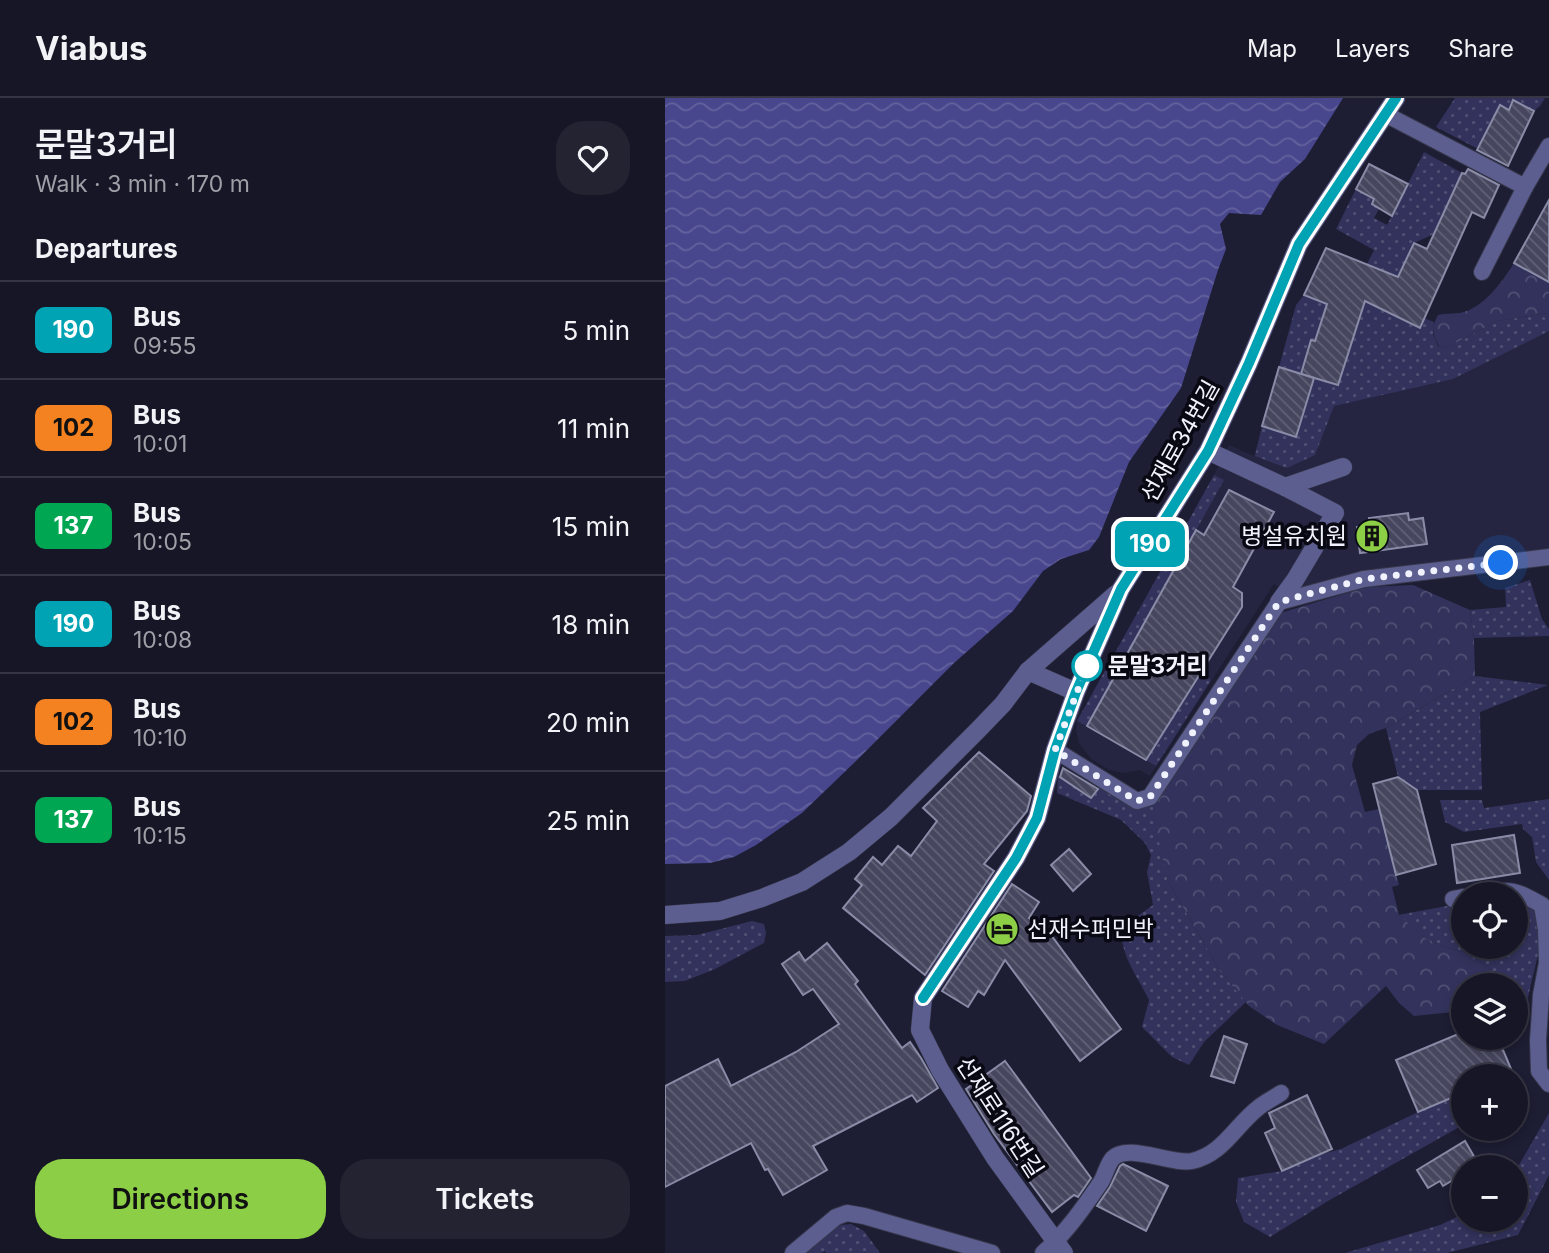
<!DOCTYPE html>
<html lang="en">
<head>
<meta charset="utf-8">
<style>
  :root { --surface:#161626; --page:#232332; --text:#f1f3f6; --muted:#9e9fa7; --line:#353543; --accent:#8cce45 }
  body { margin:0; font-family:Inter,"Noto Sans KR",sans-serif; background:var(--page); color:var(--text); height:100vh; display:flex; flex-direction:column; font-size:26px; white-space:nowrap }
  * { box-sizing:border-box; margin:0 }
  p { font-size:23px; color:var(--muted) }
  .icon { flex:none; width:38px; height:38px; fill:none; stroke:currentColor; stroke-width:2; stroke-linecap:round; stroke-linejoin:round }
  .map { position:relative; flex:1; overflow:hidden }
  .drawer { display:flex; flex-direction:column; background:var(--surface); width:665px }
  .drawer>* { flex:none }
  .badge { padding:0 14px; border-radius:10px; font-size:24px; line-height:46px }
  .controls { position:absolute; left:786px; top:784px; display:grid; gap:14px }
  .controls a { display:grid; place-items:center; width:77px; height:77px; border-radius:50%; background:var(--surface); box-shadow:0 4px 10px #0003,0 0 0 2px var(--line); font-size:35px }
  .you { position:absolute; width:35px; height:35px; margin:-18px; border:5px solid #fff; border-radius:50%; background:#1a73e8; box-shadow:0 0 0 10px #1a73e833 }
  .map>.badge { position:absolute; translate:-50% -50%; box-shadow:0 0 0 4px #fff }
  h2 { padding:0 35px; font-size:26px; line-height:63px }
  .round { display:grid; place-items:center; flex:none; width:74px; height:74px; border-radius:28px; background:var(--page) }
  .headline { display:flex; align-items:center; justify-content:space-between; height:119px; padding:0 35px }
  h1 { font-size:33px; font-weight:600; line-height:52px }
  .button { display:flex; gap:14px; margin-top:auto; padding:14px 35px }
  .button a { flex:1; height:80px; border-radius:28px; background:var(--accent); color:#111; font-size:28px; font-weight:600; line-height:80px; text-align:center }
  .button a+a { background:var(--page); color:var(--text) }
  ul { padding:0; list-style:none }
  li { display:flex; align-items:center; gap:21px; height:98px; padding:0 35px; border-top:2px solid var(--line) }
  li div { flex:1 }
  li b { display:block; font-size:26px }
  li em { font-style:normal }
  li .badge { min-width:77px; font-weight:700; text-align:center }
  header { display:flex; align-items:center; gap:42px; box-sizing:border-box; height:98px; padding:0 35px; background:var(--surface); border-bottom:2px solid var(--line) }
  header strong { font-size:33px }
  nav { display:flex; gap:38px; margin-inline-start:auto; font-size:24px }
  main { display:flex; flex:1; min-height:0 }
  .map>svg:first-child { display:block }
</style>
</head>
<body>
<header>
<strong>Viabus</strong>
<nav><a>Map</a><a>Layers</a><a>Share</a></nav>
</header>
<main>
<section class="drawer">
<div class="headline"><div><h1>문말3거리</h1><p>Walk · 3 min · 170 m</p></div><a class="round"><svg class="icon" aria-label="heart" viewBox="0 0 24 24"><path d="M12 20l-8-8c-3-5 5-10 8-4 3-6 11-1 8 4z"/></svg></a></div>
<h2>Departures</h2>
<ul>
<li><span class="badge" style="background:#00a3b4;color:#fff">190</span><div><b>Bus</b><p>09:55</p></div><em>5 min</em></li>
<li><span class="badge" style="background:#f58220;color:#111">102</span><div><b>Bus</b><p>10:01</p></div><em>11 min</em></li>
<li><span class="badge" style="background:#00a651;color:#fff">137</span><div><b>Bus</b><p>10:05</p></div><em>15 min</em></li>
<li><span class="badge" style="background:#00a3b4;color:#fff">190</span><div><b>Bus</b><p>10:08</p></div><em>18 min</em></li>
<li><span class="badge" style="background:#f58220;color:#111">102</span><div><b>Bus</b><p>10:10</p></div><em>20 min</em></li>
<li><span class="badge" style="background:#00a651;color:#fff">137</span><div><b>Bus</b><p>10:15</p></div><em>25 min</em></li>
</ul>
<div class="button"><a>Directions</a><a>Tickets</a></div>
</section>
<div class="map">
<svg width="884" height="1155" viewBox="0 0 884 1155">
  <defs>
    <pattern id="grass-dots" width="8" height="8" patternUnits="userSpaceOnUse" patternTransform="scale(1.75)"><rect width="8" height="8" fill="#32325c"/><path d="M2 2h.1M6 6h.1" fill="none" stroke="#505074" stroke-width="1.8" stroke-linecap="round"/></pattern>
    <pattern id="forest-crowns" width="20" height="18" patternUnits="userSpaceOnUse" patternTransform="scale(1.75)"><rect width="20" height="18" fill="#32325c"/><path d="M2 6a3 3 0 1 1 6 0M12 15a3 3 0 1 1 6 0" fill="none" stroke="#505074"/></pattern>
    <pattern id="water-waves" width="16" height="10" patternUnits="userSpaceOnUse" patternTransform="scale(1.75)"><rect width="16" height="10" fill="#48478d"/><path d="M0 5q4-4 8 0t8 0" fill="none" stroke="#63629e"/></pattern>
    <pattern id="building-back-hatch" width="6" height="6" patternUnits="userSpaceOnUse" patternTransform="scale(1.75)"><rect width="6" height="6" fill="#46475f"/><path d="M-1 5l2 2M0 0l6 6M5-1l2 2" fill="none" stroke="#616277"/></pattern>
  </defs>
  <rect width="100%" height="100%" fill="#1d1d33"/>
  <!-- built -->
  <path fill="#252541" d="M884 215V452L626 496 609 486 485 678 475 672 460 675 444 672 426 661 414 645 411 632 412 623 549 377 564 347 589 358 597 328 631 339 649 280 673 287 684 253 781 250 832 223Z"/>
  <!-- grass -->
  <g fill="url(#grass-dots)">
    <path d="M790 0H880L875 8 869 13 849 2 844 12 834 7 813 51 771 29Z"/>
    <path d="M759 54 797 75 769 136 749 145 729 188 718 183 707 207 754 230 759 220 769 224 768 236 773 248 781 250 832 223 884 215V233L788 281 669 308 650 357 622 370 590 358 597 328 632 338 649 280 673 287 695 217 702 166 709 152 671 131 691 91 709 101 707 106 714 111 709 120 722 127Z"/>
    <path d="M639 197 662 206 659 216 667 219 659 245 646 242 636 276 614 269 631 207Z"/>
    <path d="M549 377 559 382 422 628 412 623Z"/>
    <path d="M865 482 877 521 884 531V538L809 540 805 512 841 509 840 490Z"/>
    <path d="M535 575 546 582 491 668 481 662Z"/>
    <path d="M810 578 883 587 815 614 817 692H752L733 679 721 630Z"/>
    <path d="M393 678 426 700 438 683 472 703 489 693 503 783 555 873 581 904 539 944 524 967 507 959 477 929 484 902C472 877 456 859 456 830L488 807 482 774 486 757 480 745 456 722 392 695Z"/>
    <path d="M884 701V782L871 764 867 739 858 731 857 726 799 734 780 724 775 702H817L819 710Z"/>
    <path d="M851 803 872 814 876 844 859 916 851 901 850 887H840L831 875 803 855 780 849 760 840 733 817 798 805V849H850Z"/>
    <path d="M87 823 99 826 101 835 99 845 50 871 20 883 0 884V838L32 837Z"/>
    <path d="M798 995V1027L663 1103 605 1139 579 1124 571 1104 573 1080 617 1073 650 1058 676 1051 753 1014Z"/>
    <path d="M884 1015V1077L853 1137 782 1155H680L775 1127 798 1116V1122H850L851 1072Z"/>
    <path d="M186 1126 199 1133 215 1155H161L160 1153 157 1155H140L175 1127Z"/>
  </g>
  <!-- forest -->
  <g fill="url(#forest-crowns)">
    <path d="M849 165 884 184V215L832 223 781 250 774 248C767 235 766 230 773 217 780 215 788 216 795 215 819 210 837 184 849 165Z"/>
    <path d="M748 487 805 512 809 540 810 578 721 630 704 636 692 647 687 667 700 714 714 711 734 787 727 789 734 817 760 840 780 849 803 855 831 875 840 887H798V913L749 918 734 905 721 888 659 946 612 927 584 908 555 873 503 783 492 735 489 693 605 518 702 489Z"/>
  </g>
  <!-- water -->
  <path fill="url(#water-waves)" d="M0 0H678L640 61 615 84 596 117 564 115 555 126 561 151 553 172 516 290 464 364 434 439 424 452 396 461 378 473 348 513 289 565 192 662 137 715 91 747 69 759 45 765 0 766Z"/>
  <!-- building -->
  <g fill="url(#building-back-hatch)" stroke="#8a8ca7" stroke-width="2">
    <path d="M848 2 869 13 843 68 812 52 835 7 844 12Z"/>
    <path d="M704 66 743 86 727 118 707 106 709 101 691 91Z"/>
    <path d="M803 71 834 87 819 120 807 114 755 230 700 203 673 287 636 276 646 242 650 243 662 206 639 197 661 150 733 179 749 145 762 151 797 75 800 76Z"/>
    <path d="M884 102V184L849 165Z"/>
    <path d="M614 269 649 280 631 339 597 328Z"/>
    <path d="M564 392 609 414 568 489 577 495V509L481 662 422 628 531 432 539 437Z"/>
    <path d="M743 415 744 422 758 420 762 446 695 455 692 429 705 427 704 420Z"/>
    <path d="M314 654 366 698 362 713 319 766 329 773 260 877 178 810 197 787 190 781 208 759 217 767 233 748 246 758 272 723 258 710Z"/>
    <path d="M398 670 433 691 426 700 395 679Z"/>
    <path d="M733 679 752 692 771 766 731 777 708 686Z"/>
    <path d="M849 737 855 775 792 785 787 747Z"/>
    <path d="M404 751 426 776 408 793 386 767Z"/>
    <path d="M347 786 374 804 364 820 383 833 456 931 415 963 340 862 319 897 313 893 303 909 277 893Z"/>
    <path d="M162 845 193 883 190 886 237 950 245 944 256 960 273 990 252 1004 247 997 148 1048 162 1072 118 1097 103 1071 100 1072 86 1045 0 1089V988L53 961 66 988 131 954 174 926 148 891 138 897 117 866 134 854 140 863Z"/>
    <path d="M798 934V940H833L849 978H798V995L753 1014 731 962Z"/>
    <path d="M559 938 582 946 569 985 546 978Z"/>
    <path d="M340 963 426 1080 413 1099 409 1097 387 1114 329 1036 301 991Z"/>
    <path d="M642 997 667 1051 617 1073 600 1035 610 1030 604 1015Z"/>
    <path d="M800 1043 814 1067 810 1069H798V1076L778 1088 775 1083 763 1090 752 1072Z"/>
    <path d="M458 1066 503 1088 481 1133 432 1108 445 1089 455 1068Z"/>
  </g>
  <g fill="none" stroke-linecap="round" stroke-linejoin="round">
    <defs>
      <g id="lane">
        <path d="M720 16 860 89"/>
        <path d="M817 174 860 89 884 48"/>
        <path d="M390 652 472 703 485 699 614 504 699 481 884 459"/>
        <path d="M815 796C848 791 848 791 877 807L881 832 882 865 876 897 873 942 874 973 884 986"/>
        <path d="M788 801 798 799"/>
        <path d="M128 1155 171 1119 182 1115 199 1118 327 1155"/>
        <path d="M378 1155C401 1135 419 1109 436 1084 440 1077 443 1065 448 1060 463 1045 507 1067 527 1063 558 1056 570 1028 593 1010 600 1004 609 1000 616 995"/>
      </g>
      <g id="street">
        <path d="M543 353 620 389 678 369"/>
        <path d="M614 504 630 482 670 415 620 389"/>
        <path d="M363 573 411 594"/>
        <path d="M0 817 55 813 97 800 137 784 184 754 226 719 313 632 338 606 363 573 451 496"/>
        <path d="M399 1155 330 1060 275 972 255 932 258 900 351 760 372 720 390 652 411 594 456 491 543 353 584 265 634 146 731 0"/>
      </g>
    </defs>
    <!-- lane casing -->
    <use href="#lane" stroke="#36374b" stroke-width="18"/>
    <!-- street casing -->
    <use href="#street" stroke="#36374b" stroke-width="19"/>
    <!-- lane -->
    <use href="#lane" stroke="#5c5e8f" stroke-width="16"/>
    <!-- street -->
    <use href="#street" stroke="#5c5e8f" stroke-width="18"/>
  </g>
  <g fill="none" stroke-linecap="round" stroke-linejoin="round">
    <defs>
      <path id="line" d="M258 900 351 760 372 720 390 652 411 594 456 491 543 353 584 265 634 146 731 0"/>
    </defs>
    <!-- line casing -->
    <use href="#line" stroke="#fff" stroke-width="16"/>
    <!-- line -->
    <use href="#line" stroke="#00a3b4" stroke-width="10"/>
    <!-- walk -->
    <path stroke="#f0f2fe" stroke-width="7" stroke-dasharray="0 12.6" d="M422 568 390 652 472 703 485 699 614 504 699 481 836 465"/>
  </g>
  <!-- icons -->
  <defs>
    <symbol id="building-disc" viewBox="-11 -11 22 22"><circle r="9.5" fill="#8cce45" stroke="#080912"/><path d="M-4-6H4V6H1V3H-1V6H-4ZM-2.5-4.3h1.7v1.8h-1.7ZM.8-4.3h1.7v1.8H.8ZM-2.5-1h1.7V.8h-1.7ZM.8-1h1.7V.8H.8Z" fill="#111"/></symbol>
    <symbol id="hotel-disc" viewBox="-11 -11 22 22"><circle r="9.5" fill="#8cce45" stroke="#080912"/><path d="M-6-4.5h1.5V1H6V5H4.5V3h-9V5H-6ZM-4 0a1.8 1.8 0 1 1 3.6 0ZM.5 0V-2.5h3Q6-2.5 6 0Z" fill="#111"/></symbol>
  </defs>
  <g fill-rule="evenodd">
    <use href="#building-disc" x="688" y="419" width="38" height="38"/>
    <use href="#hotel-disc" x="318" y="812" width="38" height="38"/>
  </g>
  <!-- markers -->
  <circle fill="#fff" stroke="#00a3b4" stroke-width="3.5" cx="422" cy="568" r="14"/>
  <g text-anchor="middle" dominant-baseline="central" stroke-width="7" stroke-linejoin="round" paint-order="stroke">
    <!-- street labels -->
    <g font-size="23" fill="#f0f2fe" stroke="#080912">
      <text transform="translate(515 343) rotate(-61)">선재로34번길</text>
      <text transform="translate(335 1019) rotate(57)">선재로116번길</text>
    </g>
    <!-- poi labels -->
    <g font-size="23" fill="#f0f2fe" stroke="#080912" text-anchor="end">
      <text x="682" y="438">병설유치원</text>
      <text x="362" y="831" text-anchor="start">선재수퍼민박</text>
    </g>
    <!-- stop labels -->
    <g font-size="23" font-weight="bold" fill="#f0f2fe" stroke="#080912" text-anchor="start">
      <text x="443" y="568">문말3거리</text>
    </g>
  </g>
</svg>
<div class="controls">
<a><svg class="icon" aria-label="locate" viewBox="0 0 24 24"><circle cx="12" cy="12" r="6"/><path d="M12 2v4M12 18v4M2 12h4M18 12h4"/></svg></a>
<a><svg class="icon" aria-label="layers" viewBox="0 0 24 24"><path d="M12 4l9 5-9 5-9-5zM3 14l9 5 9-5"/></svg></a>
<a>+</a>
<a>−</a>
</div>
<div class="you" style="left:836px;top:465px"></div>
<b class="badge" style="left:485px;top:446px;background:#00a3b4;color:#fff">190</b>
</div>
</main>
</body>
</html>
